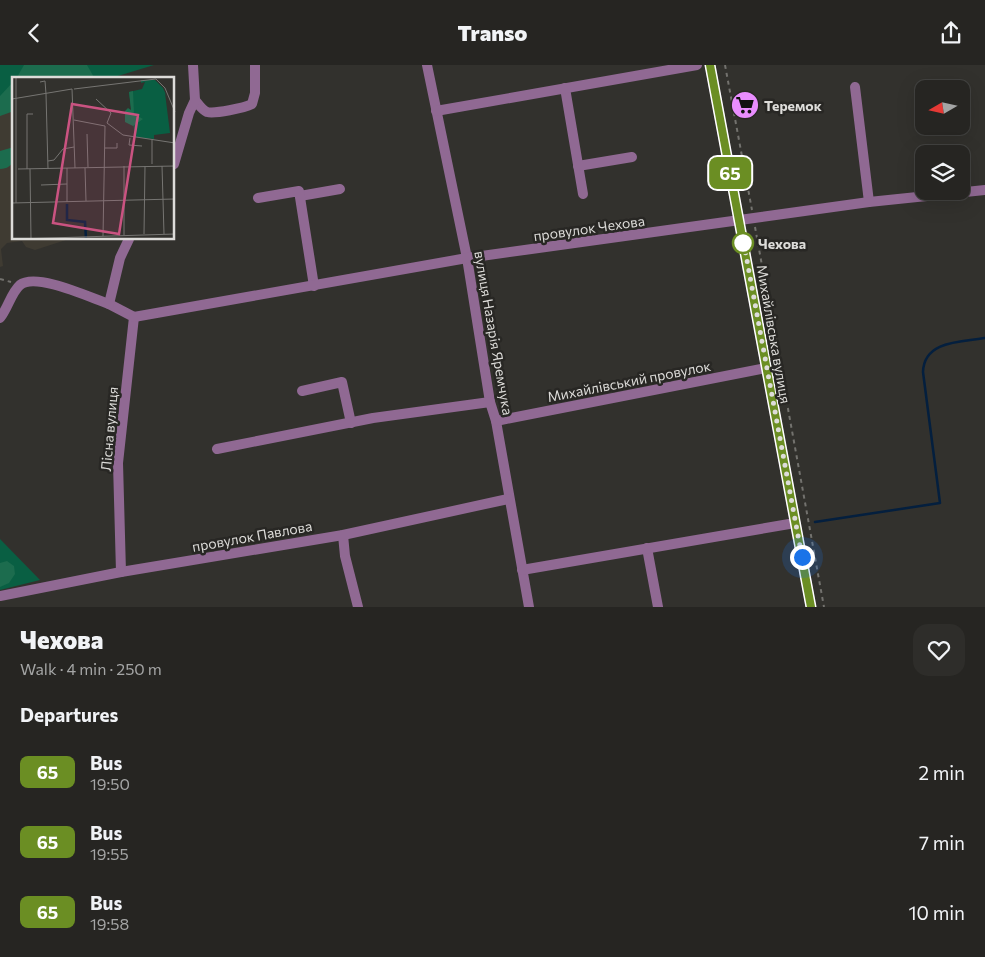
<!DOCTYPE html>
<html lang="en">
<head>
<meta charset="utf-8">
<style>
  :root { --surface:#262522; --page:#2e2d2a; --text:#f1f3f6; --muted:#a4a5a5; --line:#424240 }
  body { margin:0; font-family:Commissioner,sans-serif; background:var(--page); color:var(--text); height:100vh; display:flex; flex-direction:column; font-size:19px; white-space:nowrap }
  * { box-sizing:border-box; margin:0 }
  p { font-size:16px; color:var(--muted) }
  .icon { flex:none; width:28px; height:28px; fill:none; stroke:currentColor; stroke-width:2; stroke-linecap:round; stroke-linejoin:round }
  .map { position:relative; height:542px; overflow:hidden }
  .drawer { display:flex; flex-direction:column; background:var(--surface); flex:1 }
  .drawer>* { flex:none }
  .badge { padding:0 10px; border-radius:8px; font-size:18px; line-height:32px }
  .needle { width:32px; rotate:261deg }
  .buttons { position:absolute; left:915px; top:15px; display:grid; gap:10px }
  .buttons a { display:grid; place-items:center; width:55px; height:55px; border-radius:10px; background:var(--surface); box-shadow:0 5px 20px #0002,0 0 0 1px var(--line); font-size:25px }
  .you { position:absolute; width:25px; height:25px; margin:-12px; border:4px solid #fff; border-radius:50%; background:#1a73e8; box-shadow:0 0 0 8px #1a73e833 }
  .map>.badge { position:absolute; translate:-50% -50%; box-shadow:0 0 0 2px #fff }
  h2 { padding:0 20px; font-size:19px; line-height:45px }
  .round { display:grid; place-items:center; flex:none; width:52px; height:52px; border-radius:15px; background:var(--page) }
  .summary { display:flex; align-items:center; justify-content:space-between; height:85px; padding:0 20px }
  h1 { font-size:24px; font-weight:800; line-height:38px }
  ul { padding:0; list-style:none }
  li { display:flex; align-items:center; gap:15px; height:70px; padding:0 20px }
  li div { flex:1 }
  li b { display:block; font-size:19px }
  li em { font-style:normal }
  li .badge { min-width:55px; font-weight:700; text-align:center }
  header { display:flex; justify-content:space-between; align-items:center; height:65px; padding:0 20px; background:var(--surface); font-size:22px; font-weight:800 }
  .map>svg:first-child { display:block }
</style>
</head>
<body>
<header><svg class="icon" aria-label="back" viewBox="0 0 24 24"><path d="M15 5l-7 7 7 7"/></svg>Transo<svg class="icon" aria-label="share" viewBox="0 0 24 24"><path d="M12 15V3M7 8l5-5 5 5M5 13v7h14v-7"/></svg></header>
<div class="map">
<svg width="985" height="542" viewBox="0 0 985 542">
  <rect width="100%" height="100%" fill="#32312d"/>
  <!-- built -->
  <path fill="#3f3b32" d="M14 42V174H69L35 185 26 182 22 176 7 178 1 184 3 201 0 202V46Z"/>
  <!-- green -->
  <g fill="#095f43">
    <path d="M0 0H154L108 14H14V42L0 46Z"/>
    <path d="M0 474 40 515 0 525Z"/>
  </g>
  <!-- forest -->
  <g fill="#1c6c4e">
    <path d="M24 0H87L95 14H16Z"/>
    <path d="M14 16V46L0 51V31Z"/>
    <path d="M14 82C14 94 15 103 0 104V86Z"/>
    <path d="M7 496 14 501 15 509 9 518 0 522V498Z"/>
  </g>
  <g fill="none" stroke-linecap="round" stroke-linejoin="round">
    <!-- stream -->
    <path stroke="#041f3e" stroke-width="2.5" d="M815 457 940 438 923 307C924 275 962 277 985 273"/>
    <!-- path -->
    <g stroke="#73726e" stroke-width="2" stroke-dasharray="4 4" stroke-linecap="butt">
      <path d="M725 0 752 145"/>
      <path d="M755 162 824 542"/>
      <path d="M0 214 11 217"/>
    </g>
    <!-- minor -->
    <g stroke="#906993" stroke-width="10">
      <path d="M427 0 467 193 490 337 496 356 529 542"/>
      <path d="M855 22 869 137"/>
      <path d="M565 23 583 129"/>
      <path d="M195 35C199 40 202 45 207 47 215 49 244 43 252 39L255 28V0"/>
      <path d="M436 46 697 0"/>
      <path d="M174 99 189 48 195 35 193 0"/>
      <path d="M578 101 632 92"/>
      <path d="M300 131 340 124"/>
      <path d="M258 133 299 126 314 221"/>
      <path d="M109 239 134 252 118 398 121 507"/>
      <path d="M134 252 467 193 869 137 985 125"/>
      <path d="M0 253C8 243 11 228 20 220 36 207 91 233 109 239L120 193 129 174"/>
      <path d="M302 326 342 317 351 358"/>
      <path d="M496 356 766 303"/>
      <path d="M217 384 373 353 490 337"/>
      <path d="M343 470 345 491 358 542"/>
      <path d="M647 483 658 542"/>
      <path d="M522 505 795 458"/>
      <path d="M0 531 121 507 343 470 508 434"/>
    </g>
    <!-- secondary -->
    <path stroke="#c587ca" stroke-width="10" d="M710 0 811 542"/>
  </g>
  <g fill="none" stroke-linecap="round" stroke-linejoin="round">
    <defs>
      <path id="line" d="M710 0 811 542"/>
    </defs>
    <!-- line casing -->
    <use href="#line" stroke="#fff" stroke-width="11"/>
    <!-- line -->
    <use href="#line" stroke="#6b8e23" stroke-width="8"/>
    <!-- walk -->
    <path stroke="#dddcd9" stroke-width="5" stroke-dasharray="0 9" d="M743 178V174L802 492"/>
  </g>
  <!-- icons -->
  <defs>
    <symbol id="supermarket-disc" viewBox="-11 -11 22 22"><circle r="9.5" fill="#e98dfe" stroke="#282724"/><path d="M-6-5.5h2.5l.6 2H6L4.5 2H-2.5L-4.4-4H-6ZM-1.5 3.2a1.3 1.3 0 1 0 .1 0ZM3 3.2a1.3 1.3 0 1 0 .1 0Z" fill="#111"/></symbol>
  </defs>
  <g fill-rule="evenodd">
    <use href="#supermarket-disc" x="729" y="24" width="32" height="32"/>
  </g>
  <!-- markers -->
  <circle fill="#fff" stroke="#6b8e23" stroke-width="2.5" cx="743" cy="178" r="10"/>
  <g text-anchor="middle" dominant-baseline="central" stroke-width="5" stroke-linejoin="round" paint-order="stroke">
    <!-- poi labels -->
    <g font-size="14" font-weight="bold" fill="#dddcd9" stroke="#282724" text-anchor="start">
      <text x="764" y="40">Теремок</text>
    </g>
    <!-- street labels -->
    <g font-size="14" fill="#dddcd9" stroke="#282724">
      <text transform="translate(589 163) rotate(-8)">провулок Чехова</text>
      <text transform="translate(494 268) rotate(80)">вулиця Назарія Яремчука</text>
      <text transform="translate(774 269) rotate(80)">Михайлівська вулиця</text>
      <text transform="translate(629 316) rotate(-11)">Михайлівський провулок</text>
      <text transform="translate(109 364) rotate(-85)">Лісна вулиця</text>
      <text transform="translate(252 471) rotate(-10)">провулок Павлова</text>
    </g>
    <!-- stop labels -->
    <g font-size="14" font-weight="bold" fill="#dddcd9" stroke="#282724" text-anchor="start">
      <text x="758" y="178">Чехова</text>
    </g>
  </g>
  <!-- overview -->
  <g transform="translate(12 12)">
    <rect width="162" height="162" fill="#32312d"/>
    <path d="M129 3H143L151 11 156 22 153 16 158 56 142 58V62L123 60 117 15 130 12 133 5 129 6Z" fill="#095f43"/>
    <path d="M121 14 122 37 131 42 121 49 113 45V34L116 31 119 33 117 15Z" fill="#1c6c4e"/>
    <path fill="none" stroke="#041f3e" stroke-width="2.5" d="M55 127V143L73 145 74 162"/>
    <path fill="none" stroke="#767572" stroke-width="1" d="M4 0V126M28 5 33 4 34 17 36 92M62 12 144 2 153 11 163 35M0 22 60 12 63 91M84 22 99 36 95 46 111 58 163 66M62 43 93 49M75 57 76 90M118 61 117 68 130 69M140 63V87M93 71H105V66M36 84 42 83 51 72 62 70M150 89 152 157M55 91V125M73 91 74 124M6 92 163 89M15 92V37H21M18 92 19 162M29 108 55 107M0 126 163 122M132 157 133 89M112 158V89M91 159 93 49M6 162 163 157"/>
    <path fill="#ca5381" fill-opacity="0.15" stroke="#ca5381" stroke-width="2.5" d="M60 27 126 38 107 157 41 146Z"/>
    <rect width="162" height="162" fill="none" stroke="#dddcd9" stroke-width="2.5"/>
  </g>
</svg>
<div class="buttons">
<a><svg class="needle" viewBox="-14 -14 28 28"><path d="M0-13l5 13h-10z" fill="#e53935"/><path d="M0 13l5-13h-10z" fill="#a4a5a5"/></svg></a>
<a><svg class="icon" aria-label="layers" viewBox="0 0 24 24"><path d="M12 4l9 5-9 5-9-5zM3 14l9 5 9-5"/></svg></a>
</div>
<div class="you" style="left:802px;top:492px"></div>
<b class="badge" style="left:730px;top:108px;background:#6b8e23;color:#fff">65</b>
</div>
<section class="drawer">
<div class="summary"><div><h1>Чехова</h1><p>Walk · 4 min · 250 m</p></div><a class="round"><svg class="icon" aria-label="heart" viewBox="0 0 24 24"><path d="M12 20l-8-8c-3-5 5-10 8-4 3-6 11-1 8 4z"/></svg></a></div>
<h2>Departures</h2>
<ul>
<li><span class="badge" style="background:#6b8e23;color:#fff">65</span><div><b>Bus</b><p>19:50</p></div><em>2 min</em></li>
<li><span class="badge" style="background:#6b8e23;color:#fff">65</span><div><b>Bus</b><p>19:55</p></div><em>7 min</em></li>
<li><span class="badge" style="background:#6b8e23;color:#fff">65</span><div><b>Bus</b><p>19:58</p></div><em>10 min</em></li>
</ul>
</section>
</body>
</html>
